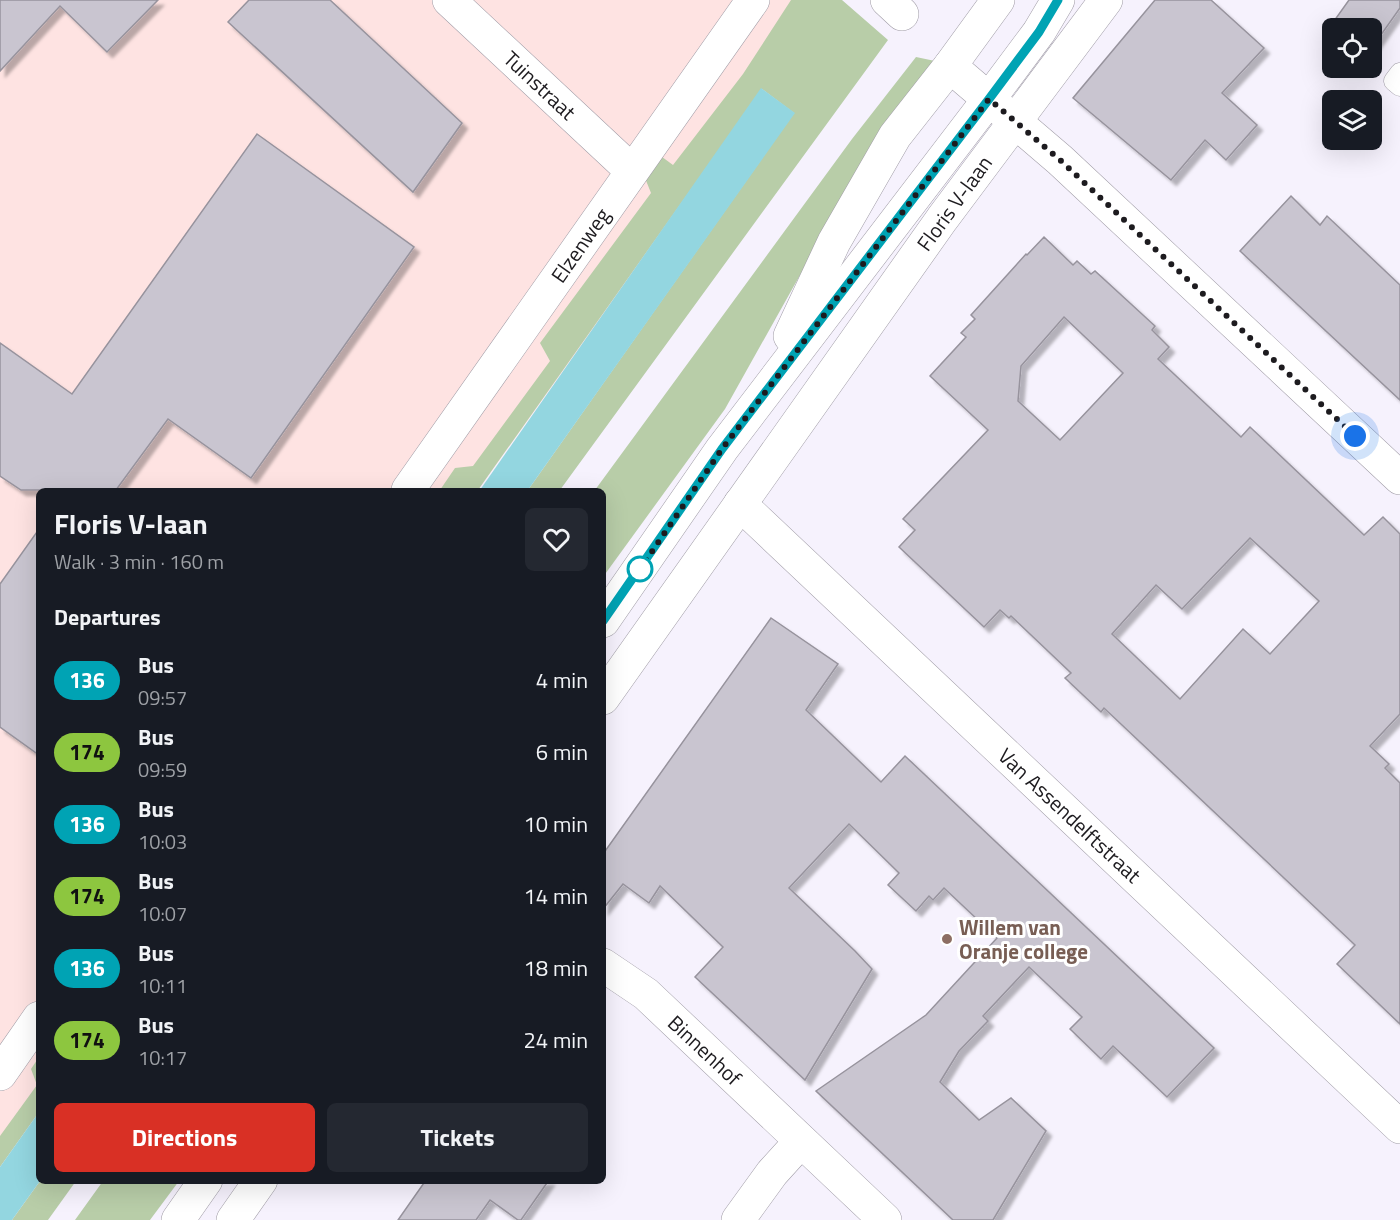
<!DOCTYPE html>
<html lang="en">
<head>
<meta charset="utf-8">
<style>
  :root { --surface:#171b24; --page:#242831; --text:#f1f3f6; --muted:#9ea1a6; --accent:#d93025 }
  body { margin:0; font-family:"Titillium Web",sans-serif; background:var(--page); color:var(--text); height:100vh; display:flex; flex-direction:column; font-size:22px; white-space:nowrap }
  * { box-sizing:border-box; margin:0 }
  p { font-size:20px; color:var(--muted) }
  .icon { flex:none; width:33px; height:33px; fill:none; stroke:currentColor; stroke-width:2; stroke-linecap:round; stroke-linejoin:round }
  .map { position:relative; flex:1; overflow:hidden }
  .panel { position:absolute; left:36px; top:488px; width:570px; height:696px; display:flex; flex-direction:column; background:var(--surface); border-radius:9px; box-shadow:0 6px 24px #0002 }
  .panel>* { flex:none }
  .badge { padding:0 12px; border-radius:20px; font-size:21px; line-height:39px }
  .controls { position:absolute; left:1322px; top:18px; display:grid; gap:12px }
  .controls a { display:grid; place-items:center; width:60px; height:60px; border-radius:9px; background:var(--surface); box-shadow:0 6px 24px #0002; font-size:30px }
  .you { position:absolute; width:30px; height:30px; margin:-15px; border:4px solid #fff; border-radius:50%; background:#1a73e8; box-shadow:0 0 0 9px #1a73e833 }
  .map>.badge { position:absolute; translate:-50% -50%; box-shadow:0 0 0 3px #fff }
  h2 { padding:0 18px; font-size:22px; line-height:54px }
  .round { display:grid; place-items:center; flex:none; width:63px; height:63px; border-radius:9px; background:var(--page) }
  .summary { display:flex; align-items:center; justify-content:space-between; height:102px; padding:0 18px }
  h1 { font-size:28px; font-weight:700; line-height:45px }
  .button { display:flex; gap:12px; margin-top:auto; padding:12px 18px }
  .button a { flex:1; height:69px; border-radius:9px; background:var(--accent); color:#fff; font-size:24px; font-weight:700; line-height:69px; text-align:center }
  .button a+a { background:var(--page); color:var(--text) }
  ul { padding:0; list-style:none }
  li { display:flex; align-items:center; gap:18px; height:72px; padding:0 18px }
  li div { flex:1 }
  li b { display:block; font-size:22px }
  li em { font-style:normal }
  li .badge { min-width:66px; font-weight:700; text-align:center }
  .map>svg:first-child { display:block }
</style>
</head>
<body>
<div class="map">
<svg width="1400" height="1220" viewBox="0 0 1400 1220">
  <defs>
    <filter id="shadow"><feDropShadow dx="5.5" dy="5.5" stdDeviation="1.5" flood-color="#0004"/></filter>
  </defs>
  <rect width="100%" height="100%" fill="#f6f2fd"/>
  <!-- industrial -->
  <path fill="#fee3e2" d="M0 0H827L478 490H39V1108L0 1163Z"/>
  <!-- green -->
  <g fill="#b8cda8">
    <path d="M791 0H842L888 40 560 490H528L794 113 762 89 478 490H440L455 468 473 466 550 361 540 343 651 193 643 173 658 154 673 165 743 74Z"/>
    <path d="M916 57 935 61 888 118 725 409 603 577V490H595L852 139Z"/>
    <path d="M39 1057V1112L0 1167V1136L37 1085 31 1069Z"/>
    <path d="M40 1181H76L48 1220H12Z"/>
    <path d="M103 1181V1180L179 1181 150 1220H75Z"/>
  </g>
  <!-- water -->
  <g fill="#93d6e0">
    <path d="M761 88 795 113 528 490H480Z"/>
    <path d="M39 1112 40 1181 12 1220H0V1167Z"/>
  </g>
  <!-- building -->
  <g fill="#c9c5d0" stroke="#97939d" stroke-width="1.5" fill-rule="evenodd" filter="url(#shadow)">
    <path d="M0 0H158L107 52 60 6 0 71Z"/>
    <path d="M249 0H330L462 123 413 192 228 22Z"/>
    <path d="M1155 0H1211L1264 48 1222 93 1257 125 1226 160 1205 140 1171 180 1073 98Z"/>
    <path d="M1349 0H1400V8L1371 49V28H1344L1334 21Z"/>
    <path d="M257 134 414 247 251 478 168 419 116 490H21L0 476V343L72 394Z"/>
    <path d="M1291 196 1320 225 1327 216 1400 285V400L1240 251Z"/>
    <path d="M1044 237 1073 265 1077 261 1091 274 1095 271 1155 326 1152 330 1169 347 1158 359 1241 437 1250 427 1364 535 1383 517 1400 534V714L1370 746 1389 764 1385 768 1400 783V1024L1337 964 1355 945 1104 708 1101 712 1065 678 1071 673 1011 616 1009 618 1000 610 984 627 899 547 915 530 903 519 988 430 930 376 966 337 961 333 975 319 971 315 1026 254 1027 255ZM1064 317 1123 373 1060 440 1018 401 1021 366ZM1250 538 1319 601 1270 654 1243 629 1180 699 1112 634 1156 585 1182 609Z"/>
    <path d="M39 529V755L0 727V584Z"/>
    <path d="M771 618 838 664 806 710 881 782 905 756 1214 1048 1167 1097 1113 1046 1101 1059 1070 1029 1082 1017 1029 967 983 1016 988 1021 959 1051 940 1082 979 1120 1011 1098 1046 1131 993 1220H953L816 1091 926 1015 997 938 944 888 933 900 929 896 916 911 888 885 899 873 849 824 789 888 855 951 872 969 805 1080 695 977 723 947 660 886 649 903 623 884 603 909V854Z"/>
    <path d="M426 1180H549L521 1220H518L490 1200 476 1220H398Z"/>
  </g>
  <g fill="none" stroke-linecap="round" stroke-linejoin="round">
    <defs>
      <path id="service" d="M1400 73 1394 81 1400 86"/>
      <g id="minor">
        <path d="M449 0 632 171"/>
        <path d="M887 0 902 14"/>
        <path d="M950 66 1060 160 1400 478"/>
        <path d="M408 490 753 0"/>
        <path d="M740 504 1400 1127"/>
        <path d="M603 698 942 219 1106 0"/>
        <path d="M603 965 646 994 885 1220"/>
        <path d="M0 1074 39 1018"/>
        <path d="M233 1220 261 1180"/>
        <path d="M738 1220 772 1173 801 1141"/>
      </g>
      <g id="tertiary">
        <path d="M790 336 834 242 895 136 950 66 998 0"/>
        <path d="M603 621 722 449 989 99 1039 32 1058 0"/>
        <path d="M178 1220 206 1180"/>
      </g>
    </defs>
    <!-- service casing -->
    <use href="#service" stroke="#a19da7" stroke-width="21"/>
    <!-- minor casing -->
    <use href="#minor" stroke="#a19da7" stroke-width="34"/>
    <!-- tertiary casing -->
    <use href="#tertiary" stroke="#a19da7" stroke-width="34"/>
    <!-- service -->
    <use href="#service" stroke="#fff" stroke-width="20"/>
    <!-- minor -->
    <use href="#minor" stroke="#fff" stroke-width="33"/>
    <!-- tertiary -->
    <use href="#tertiary" stroke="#fff" stroke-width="33"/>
  </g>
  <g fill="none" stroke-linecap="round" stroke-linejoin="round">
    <defs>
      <path id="line" d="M603 621 722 449 989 99 1039 32 1058 0"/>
    </defs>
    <!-- line casing -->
    <use href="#line" stroke="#fff" stroke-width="14"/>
    <!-- line -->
    <use href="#line" stroke="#00a3b4" stroke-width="9"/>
    <!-- walk -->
    <path stroke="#1d1b1f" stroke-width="6" stroke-dasharray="0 10.8" d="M640 569 722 449 989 99 1060 160 1355 436"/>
  </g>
  <!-- markers -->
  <circle fill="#fff" stroke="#00a3b4" stroke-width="3" cx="640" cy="569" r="12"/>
  <circle fill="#8d6e63" stroke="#fff" stroke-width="2" cx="947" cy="939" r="6"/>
  <g text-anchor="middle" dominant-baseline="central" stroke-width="6" stroke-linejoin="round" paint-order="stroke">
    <!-- street labels -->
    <g font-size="21" fill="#1d1b1f" stroke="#fff">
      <text transform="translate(540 85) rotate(43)">Tuinstraat</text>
      <text transform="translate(954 203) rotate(-54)">Floris V-laan</text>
      <text transform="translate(580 245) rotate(-55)">Elzenweg</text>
      <text transform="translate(1070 815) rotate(43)">Van Assendelftstraat</text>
      <text transform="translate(705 1050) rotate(43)">Binnenhof</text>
    </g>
    <!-- education labels -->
    <g font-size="21" font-weight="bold" fill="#785e54" stroke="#fff" text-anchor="start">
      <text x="959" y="927">Willem van<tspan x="959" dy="24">Oranje college</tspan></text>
    </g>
  </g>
</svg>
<div class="controls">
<a><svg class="icon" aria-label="locate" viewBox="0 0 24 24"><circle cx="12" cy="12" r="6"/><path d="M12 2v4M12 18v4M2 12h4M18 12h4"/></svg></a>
<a><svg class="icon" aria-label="layers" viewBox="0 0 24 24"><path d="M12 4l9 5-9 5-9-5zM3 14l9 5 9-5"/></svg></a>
</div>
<div class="you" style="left:1355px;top:436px"></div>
<section class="panel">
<div class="summary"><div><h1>Floris V-laan</h1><p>Walk · 3 min · 160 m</p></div><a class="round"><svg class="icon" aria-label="heart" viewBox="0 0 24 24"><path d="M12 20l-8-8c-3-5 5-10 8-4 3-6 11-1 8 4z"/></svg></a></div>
<h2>Departures</h2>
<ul>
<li><span class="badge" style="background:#00a3b4;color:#fff">136</span><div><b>Bus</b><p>09:57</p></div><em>4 min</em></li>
<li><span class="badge" style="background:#8dc63f;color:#111">174</span><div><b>Bus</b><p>09:59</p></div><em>6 min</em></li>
<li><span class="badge" style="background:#00a3b4;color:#fff">136</span><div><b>Bus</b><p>10:03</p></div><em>10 min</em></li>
<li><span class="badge" style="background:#8dc63f;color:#111">174</span><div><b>Bus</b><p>10:07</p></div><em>14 min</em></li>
<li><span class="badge" style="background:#00a3b4;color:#fff">136</span><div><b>Bus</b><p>10:11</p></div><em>18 min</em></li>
<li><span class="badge" style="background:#8dc63f;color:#111">174</span><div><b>Bus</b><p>10:17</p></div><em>24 min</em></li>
</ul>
<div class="button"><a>Directions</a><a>Tickets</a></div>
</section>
</div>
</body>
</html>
